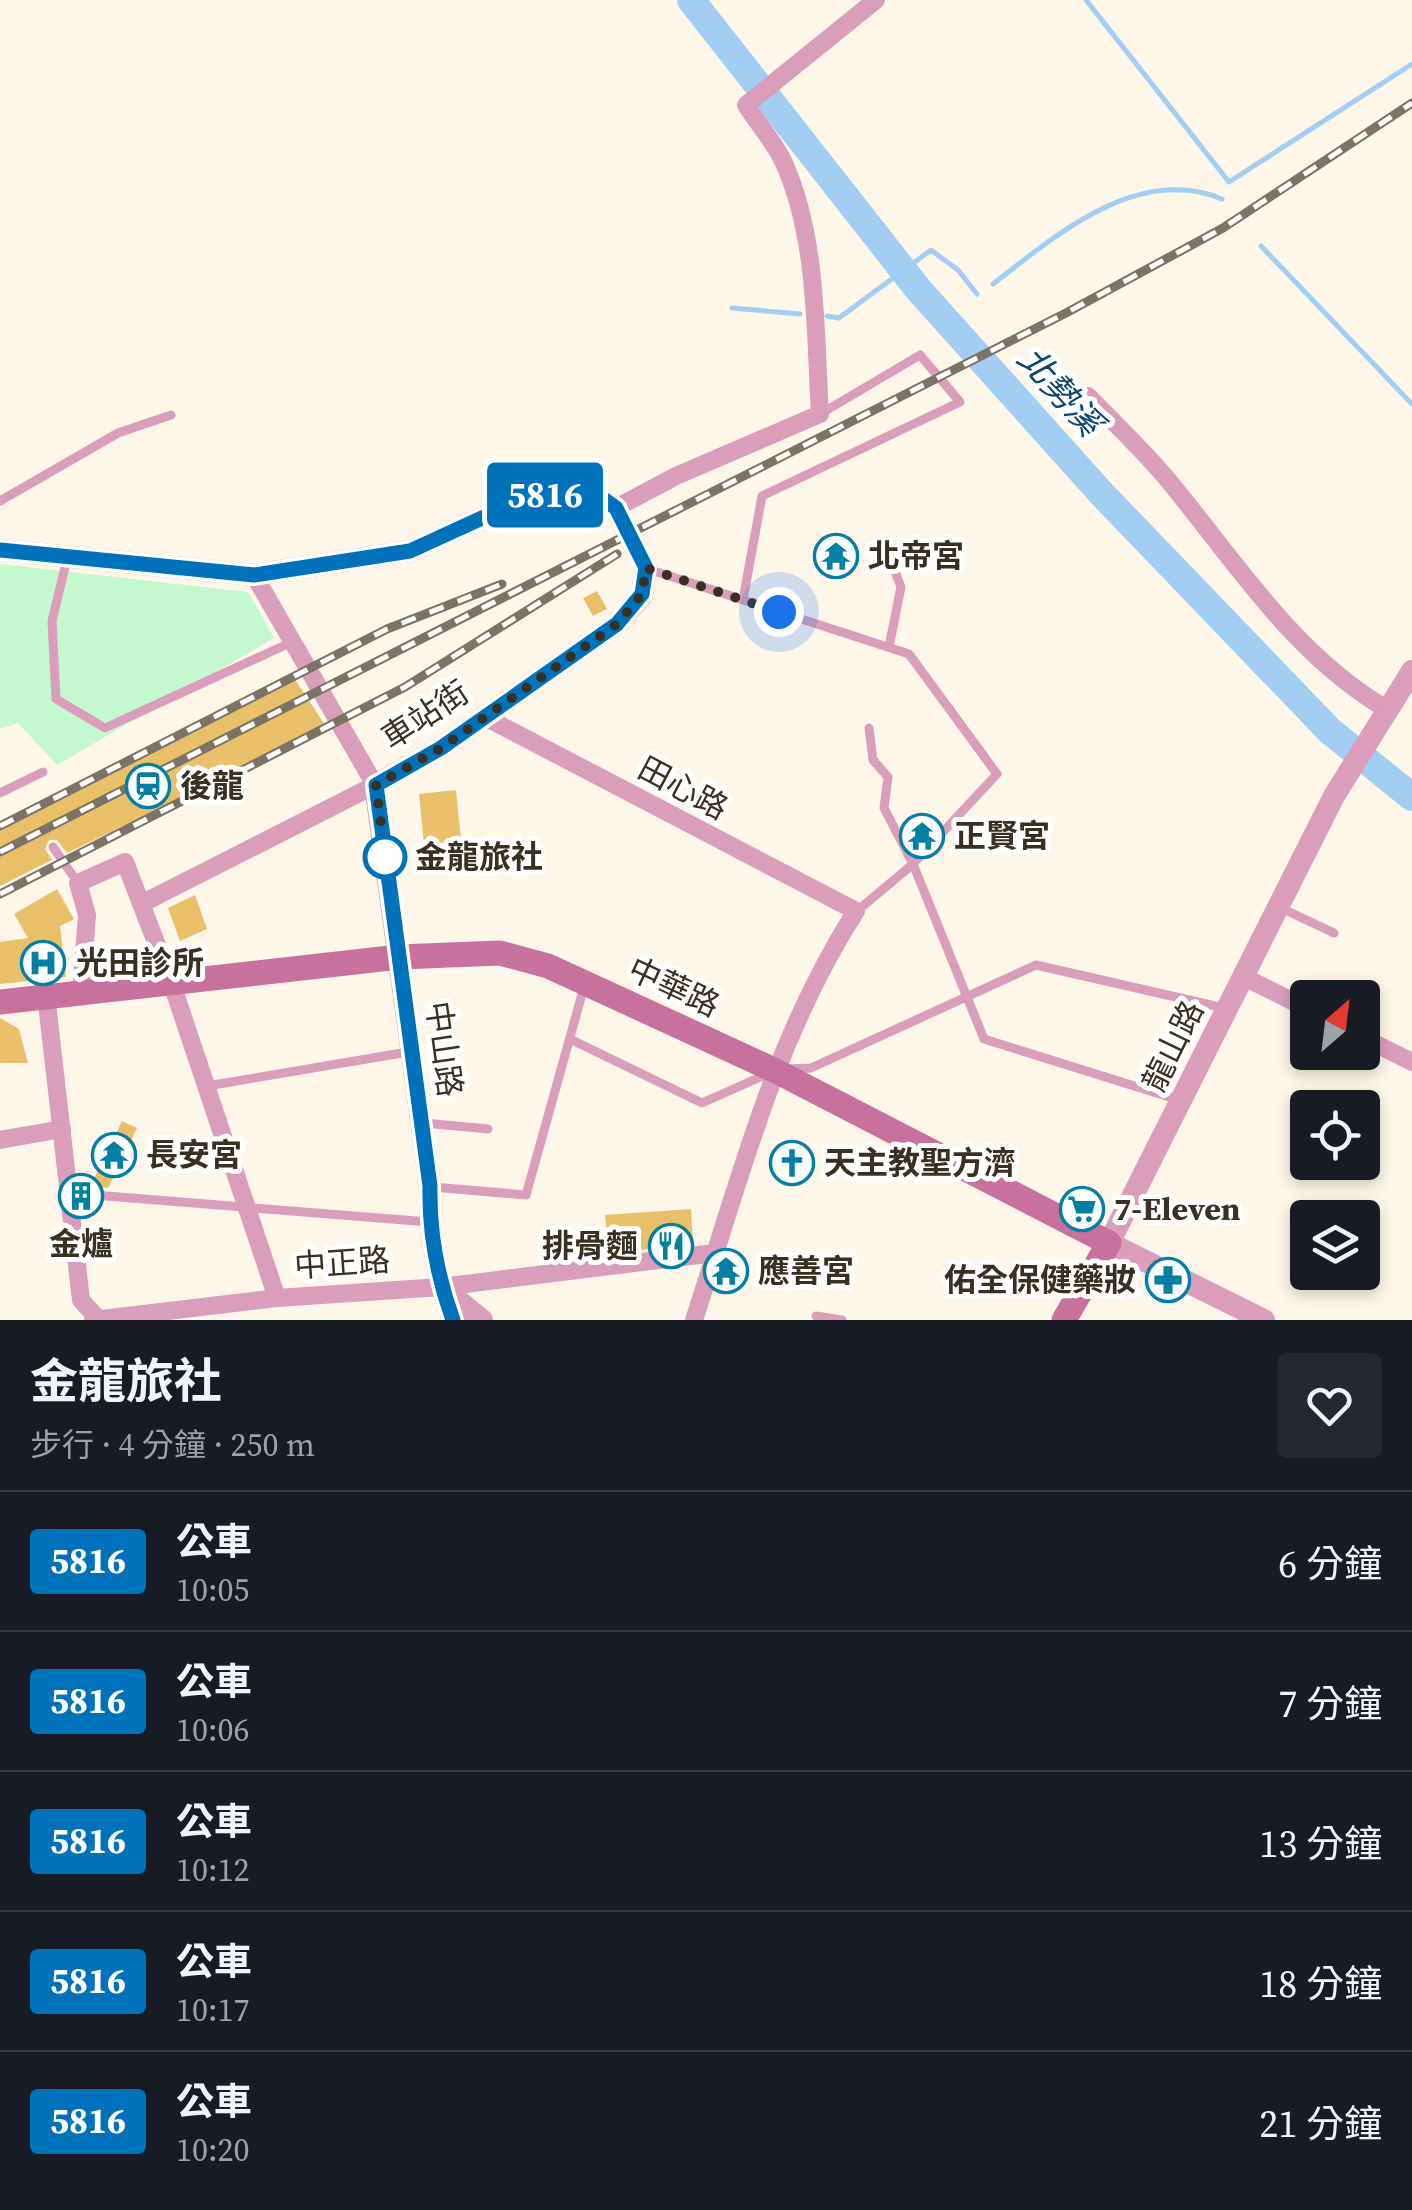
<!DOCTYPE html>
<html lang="zh-TW">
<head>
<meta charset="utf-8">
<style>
  :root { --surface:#171b24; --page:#242831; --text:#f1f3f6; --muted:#9ea1a6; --line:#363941 }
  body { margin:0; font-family:"Source Serif 4","Noto Sans TC",serif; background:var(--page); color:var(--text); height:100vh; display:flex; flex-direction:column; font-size:38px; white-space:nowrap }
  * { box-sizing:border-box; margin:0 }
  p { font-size:32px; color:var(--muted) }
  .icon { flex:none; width:55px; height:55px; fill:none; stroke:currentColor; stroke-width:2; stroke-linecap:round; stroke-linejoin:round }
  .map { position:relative; height:1320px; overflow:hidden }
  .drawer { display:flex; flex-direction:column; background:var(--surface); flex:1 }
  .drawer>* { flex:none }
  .badge { padding:0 20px; border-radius:8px; font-size:35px; line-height:65px }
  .needle { width:65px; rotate:28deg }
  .fabs { position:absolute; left:1290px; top:980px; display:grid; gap:20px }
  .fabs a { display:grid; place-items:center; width:90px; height:90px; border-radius:10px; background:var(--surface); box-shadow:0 5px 15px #0003; font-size:50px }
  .you { position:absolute; width:50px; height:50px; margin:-25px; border:8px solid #fff; border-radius:50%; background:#1a73e8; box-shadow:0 0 0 15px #1a73e833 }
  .map>.badge { position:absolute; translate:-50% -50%; box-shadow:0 0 0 5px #fff }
  .round { display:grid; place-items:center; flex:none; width:105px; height:105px; border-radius:10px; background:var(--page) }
  .headline { display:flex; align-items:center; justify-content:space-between; height:170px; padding:0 30px }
  h1 { font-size:48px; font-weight:700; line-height:75px }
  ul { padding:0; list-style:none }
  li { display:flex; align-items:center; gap:30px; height:140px; padding:0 30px; border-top:2px solid var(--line) }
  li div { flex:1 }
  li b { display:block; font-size:38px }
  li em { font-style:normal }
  li .badge { min-width:110px; font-weight:700; text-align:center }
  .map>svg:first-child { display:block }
</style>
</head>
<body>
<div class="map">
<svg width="1412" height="1320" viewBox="0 0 1412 1320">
  <rect width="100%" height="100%" fill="#fdf6e9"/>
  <!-- green -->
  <path fill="#c3f8d0" d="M0 564 248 592 274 638 57 765 18 723 0 729Z"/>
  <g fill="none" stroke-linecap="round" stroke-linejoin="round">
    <!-- stream -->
    <g stroke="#a2cef3" stroke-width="5">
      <path d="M1086 0 1229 182 1412 64"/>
      <path d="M1261 246 1412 404"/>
      <path d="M993 284C1055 236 1137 164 1222 199"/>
      <path d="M732 308 800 314"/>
      <path d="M827 316 839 318 931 250 958 270 977 294"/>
    </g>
    <!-- river -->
    <path stroke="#a2cef3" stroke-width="28" d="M691 0 918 289 1101 493 1330 731 1412 797"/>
  </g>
  <!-- building -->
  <g fill="#eabf69">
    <path d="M597 591 607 609 593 616 583 598Z"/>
    <path d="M292 675 327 728 67 853 57 840H49L45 849 52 860 0 886V825Z"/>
    <path d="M434 693 446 712 411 734 398 714Z"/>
    <path d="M456 790 462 850 425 854 419 794Z"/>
    <path d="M57 889 74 919 60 926 66 977 0 984V942L28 938 14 914Z"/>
    <path d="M195 895 207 929 180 941 168 908Z"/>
    <path d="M0 1018 19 1029 28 1063H0Z"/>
    <path d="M122 1121 137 1128 108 1188 101 1187 92 1183Z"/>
    <path d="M691 1209 693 1243 609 1254 605 1215Z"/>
  </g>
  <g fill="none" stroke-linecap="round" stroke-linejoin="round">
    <!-- service -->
    <g stroke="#da9eba" stroke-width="9">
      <path d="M0 501 118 433 171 415"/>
      <path d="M67 559 52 621 56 699 105 728 292 642"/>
      <path d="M648 569 909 654 997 774 913 864 857 911"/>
      <path d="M743 600 762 496 960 402 920 355 822 413"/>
      <path d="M889 647 901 587 889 556"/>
      <path d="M869 728 873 760 888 777 884 808 913 864 984 1039 1179 1100"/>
      <path d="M0 793 43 772"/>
      <path d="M53 847 78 883"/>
      <path d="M1281 908 1334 933"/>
      <path d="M572 1040 702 1103 767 1074"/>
      <path d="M787 1069 811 1068 1036 965 1224 1008"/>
      <path d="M207 1086 408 1052"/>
      <path d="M424 1123 488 1129"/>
      <path d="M433 1187 526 1195 584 987"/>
      <path d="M70 1192 83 1187 94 1195 429 1222"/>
      <path d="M72 1205 88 1210 94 1195"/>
      <path d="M816 1316 842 1320"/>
    </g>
    <!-- minor -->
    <g stroke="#da9eba" stroke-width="18">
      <path d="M1088 396C1115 424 1144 451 1168 480 1236 562 1292 653 1386 709"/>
      <path d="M616 508 676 476 820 414C815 333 818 239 784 163 775 143 758 124 746 105L876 0"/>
      <path d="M483 716 856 911C775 1037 740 1179 694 1320"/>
      <path d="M141 904 375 785 254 575"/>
      <path d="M1244 977 1308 1009"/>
      <path d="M81 992 87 915 78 883 125 862 172 984 277 1298"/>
      <path d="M46 995 81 1300 99 1320"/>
      <path d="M1362 1037 1412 1062"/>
      <path d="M0 1140 62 1129"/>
      <path d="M93 1320 277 1298 441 1287 715 1253"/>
    </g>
    <!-- tertiary -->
    <g stroke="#da9eba" stroke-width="22">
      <path d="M0 550 254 575 410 551 519 501 565 490 597 494 616 508 646 568 642 595 617 624 441 748 375 785 430 1186C429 1233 437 1276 453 1320"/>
      <path d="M444 1289 482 1320"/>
      <path d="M1264 1320 1109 1243 1334 796 1412 671"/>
    </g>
    <!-- secondary -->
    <path stroke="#c7719c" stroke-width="25" d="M0 1002 399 957 500 953 548 966 774 1070 1109 1243 1064 1320"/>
    <defs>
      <g id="rail">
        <path d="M0 826 387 629 502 584"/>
        <path d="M0 852 1066 313 1223 228 1412 103"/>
        <path d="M0 894 405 687 617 554"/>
      </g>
    </defs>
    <!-- rail casing -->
    <use href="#rail" stroke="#7a7366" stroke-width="9"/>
    <!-- rail -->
    <use href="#rail" stroke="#fff" stroke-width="5" stroke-dasharray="15" stroke-linecap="butt"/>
  </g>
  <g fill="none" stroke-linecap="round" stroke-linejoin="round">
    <defs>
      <path id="line" d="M0 550 254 575 410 551 519 501 565 490 597 494 616 508 646 568 642 594 617 624 441 748 376 785 430 1186C429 1233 437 1276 453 1320"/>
    </defs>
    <!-- line casing -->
    <use href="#line" stroke="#fff" stroke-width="22"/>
    <!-- line -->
    <use href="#line" stroke="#0072bc" stroke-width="15"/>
    <!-- walk -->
    <path stroke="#373023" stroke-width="10" stroke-dasharray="0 18" d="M385 857 376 785 441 748 617 624 642 594 646 568 779 612"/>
  </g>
  <!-- icons -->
  <defs>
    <symbol id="temple-ring" viewBox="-11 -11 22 22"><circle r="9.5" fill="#fff" stroke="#037fa5" stroke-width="1.5"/><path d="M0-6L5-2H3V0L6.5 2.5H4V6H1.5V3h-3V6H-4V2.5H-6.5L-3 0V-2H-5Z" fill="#037fa5"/></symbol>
    <symbol id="station-ring" viewBox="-11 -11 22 22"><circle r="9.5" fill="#fff" stroke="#037fa5" stroke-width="1.5"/><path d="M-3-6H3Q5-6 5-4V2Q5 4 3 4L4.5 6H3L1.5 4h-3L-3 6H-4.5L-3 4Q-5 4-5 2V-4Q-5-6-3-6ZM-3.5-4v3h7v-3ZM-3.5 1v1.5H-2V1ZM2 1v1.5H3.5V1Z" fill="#037fa5"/></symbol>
    <symbol id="hospital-ring" viewBox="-11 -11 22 22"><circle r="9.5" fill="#fff" stroke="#037fa5" stroke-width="1.5"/><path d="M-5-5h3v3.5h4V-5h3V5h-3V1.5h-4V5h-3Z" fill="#037fa5"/></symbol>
    <symbol id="church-ring" viewBox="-11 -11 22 22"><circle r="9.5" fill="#fff" stroke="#037fa5" stroke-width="1.5"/><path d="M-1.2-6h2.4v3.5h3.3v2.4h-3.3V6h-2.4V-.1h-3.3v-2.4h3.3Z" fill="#037fa5"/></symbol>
    <symbol id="building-ring" viewBox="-11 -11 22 22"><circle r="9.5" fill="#fff" stroke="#037fa5" stroke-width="1.5"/><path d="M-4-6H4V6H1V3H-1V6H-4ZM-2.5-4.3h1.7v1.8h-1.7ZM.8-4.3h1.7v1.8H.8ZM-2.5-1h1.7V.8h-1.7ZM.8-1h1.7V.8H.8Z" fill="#037fa5"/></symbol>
    <symbol id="supermarket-ring" viewBox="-11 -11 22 22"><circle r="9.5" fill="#fff" stroke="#037fa5" stroke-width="1.5"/><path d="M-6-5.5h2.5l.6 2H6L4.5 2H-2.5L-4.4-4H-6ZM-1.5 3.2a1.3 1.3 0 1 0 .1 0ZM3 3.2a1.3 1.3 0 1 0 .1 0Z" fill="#037fa5"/></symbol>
    <symbol id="restaurant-ring" viewBox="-11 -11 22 22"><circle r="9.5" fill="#fff" stroke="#037fa5" stroke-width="1.5"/><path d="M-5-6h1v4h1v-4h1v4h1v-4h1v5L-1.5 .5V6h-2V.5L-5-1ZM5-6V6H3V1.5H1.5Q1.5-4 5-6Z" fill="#037fa5"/></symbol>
    <symbol id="pharmacy-ring" viewBox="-11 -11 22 22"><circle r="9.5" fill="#fff" stroke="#037fa5" stroke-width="1.5"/><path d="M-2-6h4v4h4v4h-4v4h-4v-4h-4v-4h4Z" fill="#037fa5"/></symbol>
  </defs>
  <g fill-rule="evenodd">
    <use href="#temple-ring" x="811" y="531" width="50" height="50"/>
    <use href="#station-ring" x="123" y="761" width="50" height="50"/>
    <use href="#temple-ring" x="897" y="811" width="50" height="50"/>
    <use href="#hospital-ring" x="18" y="938" width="50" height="50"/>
    <use href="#temple-ring" x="89" y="1130" width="50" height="50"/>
    <use href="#church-ring" x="767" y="1138" width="50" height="50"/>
    <use href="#building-ring" x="56" y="1171" width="50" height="50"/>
    <use href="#supermarket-ring" x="1057" y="1184" width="50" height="50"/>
    <use href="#restaurant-ring" x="646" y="1221" width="50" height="50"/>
    <use href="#temple-ring" x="701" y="1246" width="50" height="50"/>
    <use href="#pharmacy-ring" x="1143" y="1255" width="50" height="50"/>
  </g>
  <!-- markers -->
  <circle fill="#fff" stroke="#0072bc" stroke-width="5" cx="385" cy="857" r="20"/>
  <g text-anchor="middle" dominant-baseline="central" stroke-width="10" stroke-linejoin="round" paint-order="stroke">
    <!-- poi labels -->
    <g font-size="32" font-weight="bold" fill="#373023" stroke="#fff" text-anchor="start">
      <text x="868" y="556">北帝宮</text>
      <text x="180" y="786">後龍</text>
      <text x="954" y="836">正賢宮</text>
      <text x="76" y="963">光田診所</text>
      <text x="146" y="1155">長安宮</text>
      <text x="824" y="1163">天主教聖方濟</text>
      <text x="1114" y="1209">7-Eleven</text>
      <text x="81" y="1244" text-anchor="middle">金爐</text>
      <text x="638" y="1246" text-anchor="end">排骨麵</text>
      <text x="758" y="1271">應善宮</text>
      <text x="1136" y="1280" text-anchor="end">佑全保健藥妝</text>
    </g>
    <!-- street labels -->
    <g font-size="32" fill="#373023" stroke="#fff">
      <text transform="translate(425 715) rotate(-33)">車站街</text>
      <text transform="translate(683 788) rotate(28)">田心路</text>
      <text transform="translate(674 987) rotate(25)">中華路</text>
      <text transform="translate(1173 1046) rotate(-64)">龍山路</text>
      <text transform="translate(444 1049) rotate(82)">中山路</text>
      <text transform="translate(342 1263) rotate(-4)">中正路</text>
    </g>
    <!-- stop labels -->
    <g font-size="32" font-weight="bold" fill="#373023" stroke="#fff" text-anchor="start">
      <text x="415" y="857">金龍旅社</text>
    </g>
    <!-- water labels -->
    <g font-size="35" font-style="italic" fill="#0a466d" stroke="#fff">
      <text transform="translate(1060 391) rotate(48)">北勢溪</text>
    </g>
  </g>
</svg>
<div class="fabs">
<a><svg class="needle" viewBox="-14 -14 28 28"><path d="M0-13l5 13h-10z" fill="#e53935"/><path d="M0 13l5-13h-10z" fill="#9ea1a6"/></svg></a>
<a><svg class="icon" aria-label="locate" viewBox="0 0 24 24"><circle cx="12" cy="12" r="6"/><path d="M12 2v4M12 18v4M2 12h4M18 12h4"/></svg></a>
<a><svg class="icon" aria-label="layers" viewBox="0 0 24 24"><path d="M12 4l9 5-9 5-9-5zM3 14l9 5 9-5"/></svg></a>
</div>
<div class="you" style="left:779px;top:612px"></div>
<b class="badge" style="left:545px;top:495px;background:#0072bc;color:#fff">5816</b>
</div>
<section class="drawer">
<div class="headline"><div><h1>金龍旅社</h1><p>步行 · 4 分鐘 · 250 m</p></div><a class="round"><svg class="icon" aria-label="heart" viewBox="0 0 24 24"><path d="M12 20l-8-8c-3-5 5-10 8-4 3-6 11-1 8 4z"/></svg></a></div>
<ul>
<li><span class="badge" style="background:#0072bc;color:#fff">5816</span><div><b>公車</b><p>10:05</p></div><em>6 分鐘</em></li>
<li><span class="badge" style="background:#0072bc;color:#fff">5816</span><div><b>公車</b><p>10:06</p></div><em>7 分鐘</em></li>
<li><span class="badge" style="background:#0072bc;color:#fff">5816</span><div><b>公車</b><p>10:12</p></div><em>13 分鐘</em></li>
<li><span class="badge" style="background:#0072bc;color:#fff">5816</span><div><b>公車</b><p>10:17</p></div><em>18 分鐘</em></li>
<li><span class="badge" style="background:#0072bc;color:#fff">5816</span><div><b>公車</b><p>10:20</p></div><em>21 分鐘</em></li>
</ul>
</section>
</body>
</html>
